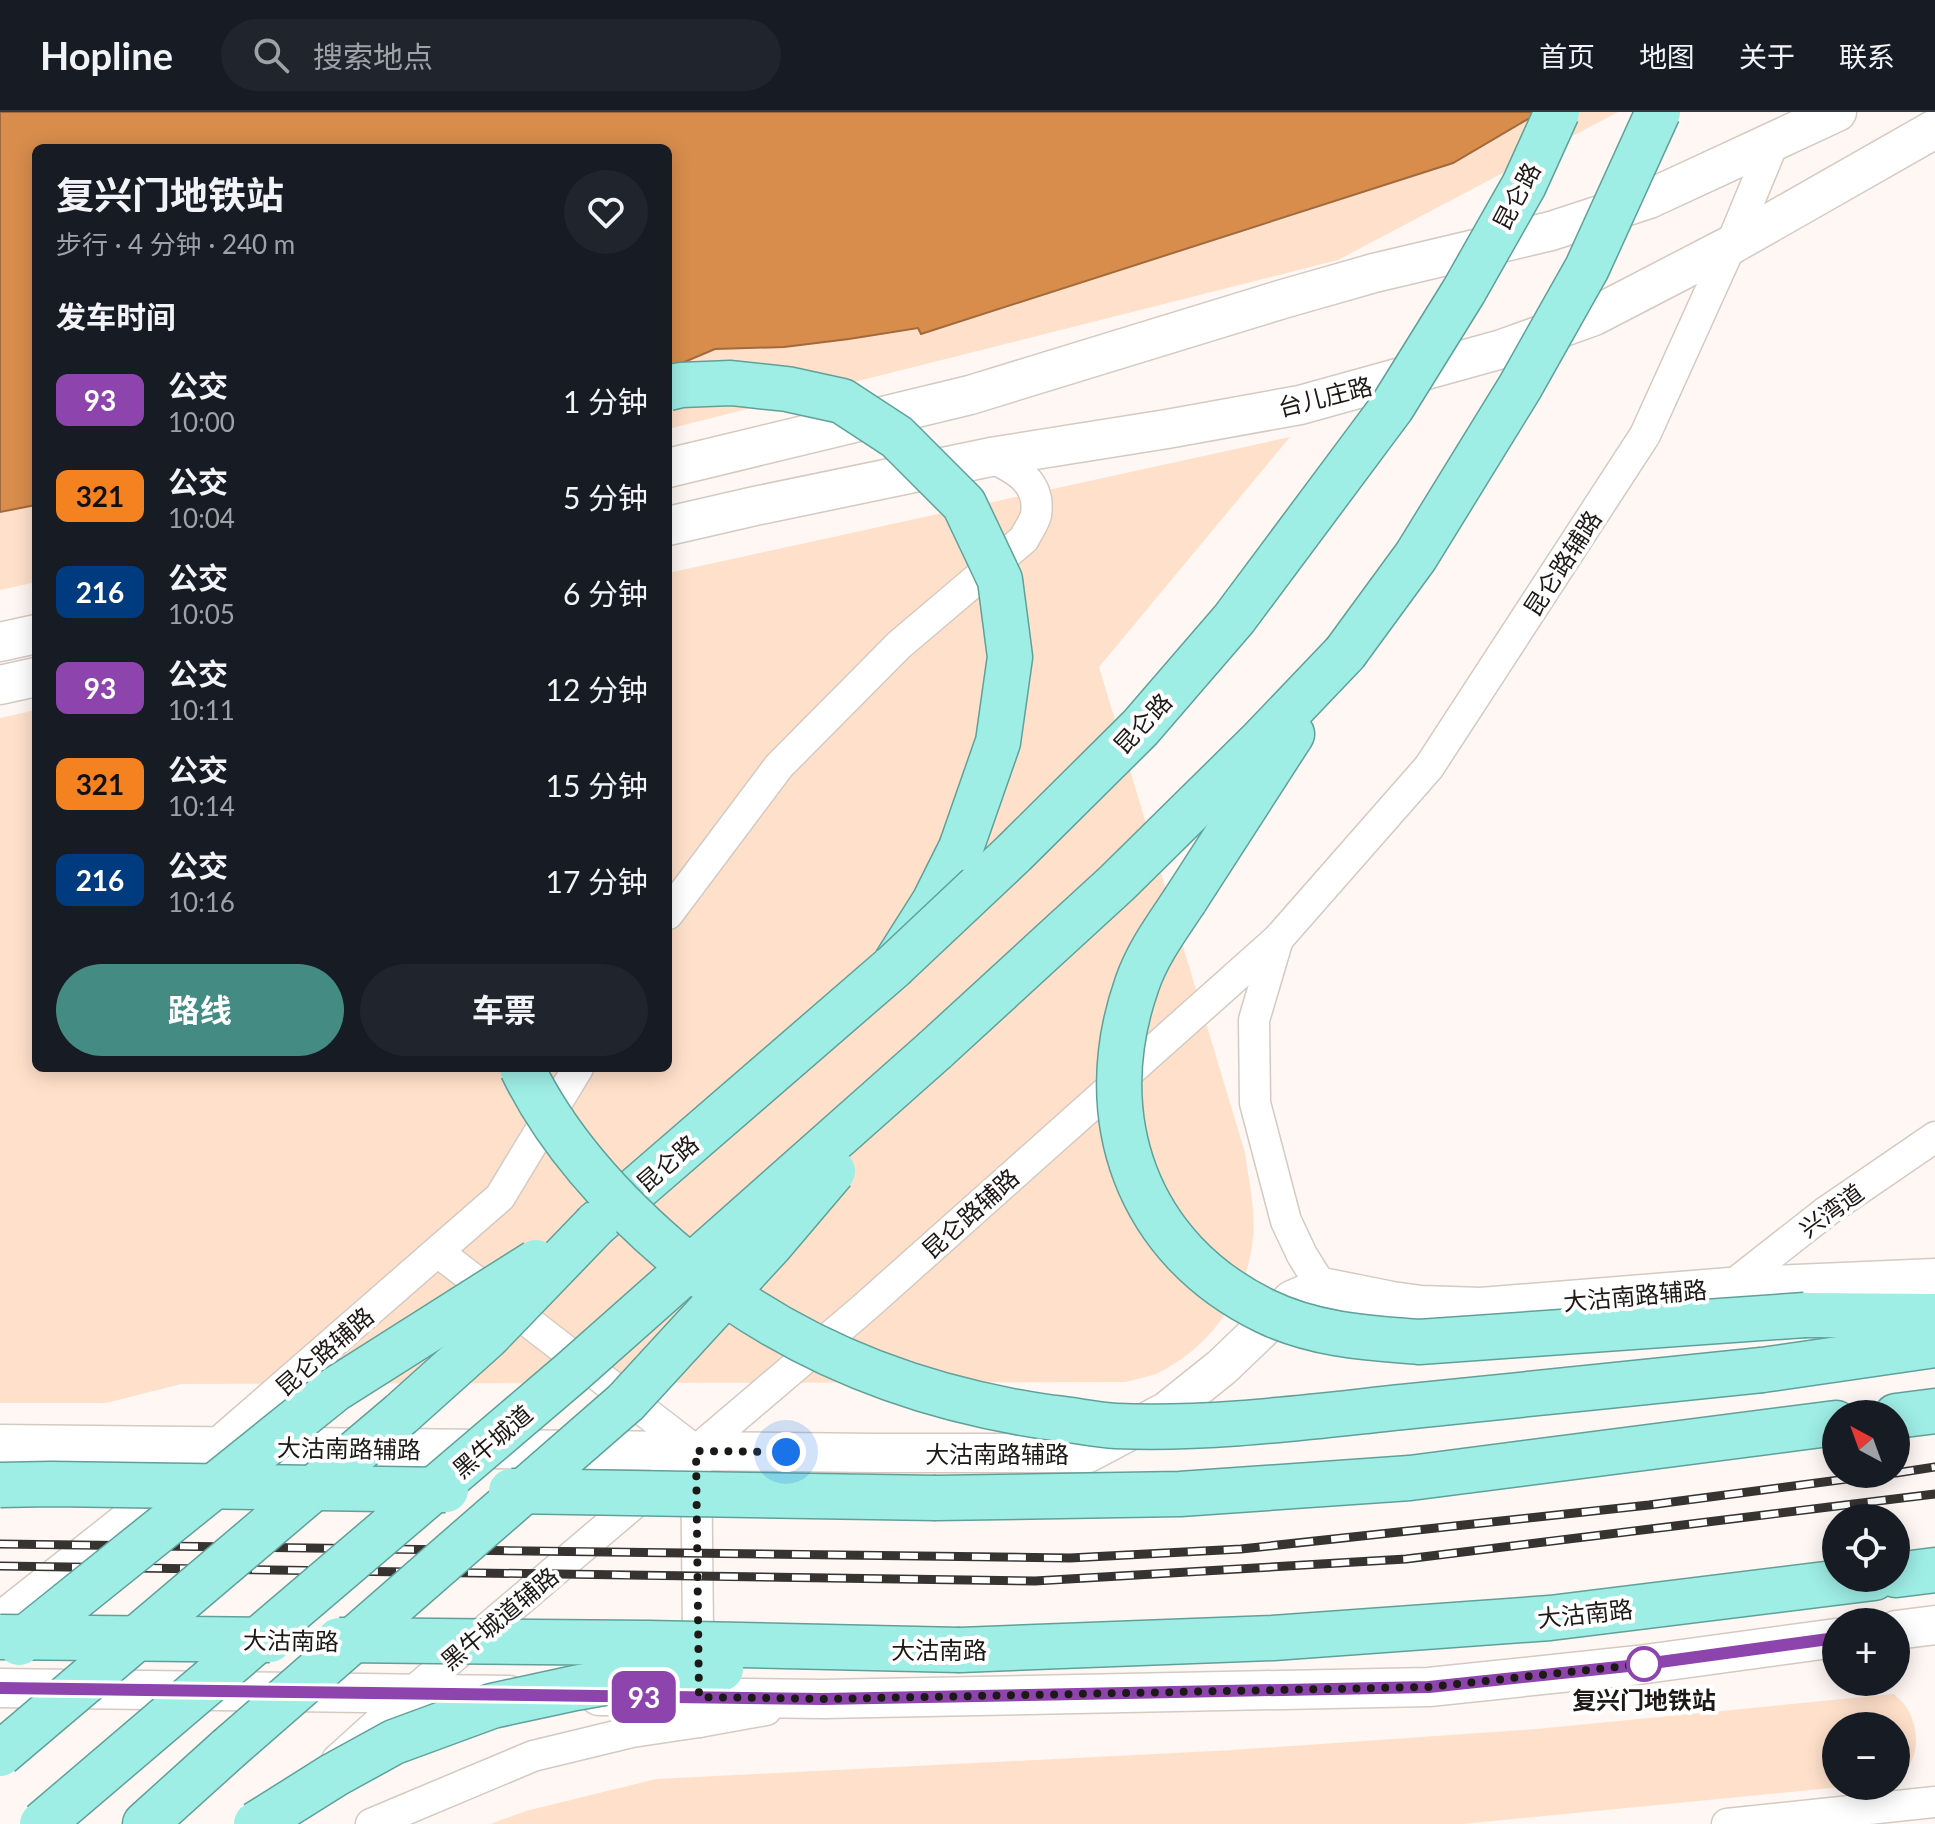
<!DOCTYPE html>
<html lang="zh">
<head>
<meta charset="utf-8">
<style>
  :root { --surface:#171b24; --page:#20242c; --text:#f1f3f6; --muted:#9ea1a6; --line:#363941; --accent:#448b84 }
  body { margin:0; font-family:Lato,"Noto Sans SC",sans-serif; background:var(--page); color:var(--text); height:100vh; display:flex; flex-direction:column; font-size:30px; white-space:nowrap }
  * { box-sizing:border-box; margin:0 }
  p { font-size:26px; color:var(--muted) }
  .icon { flex:none; width:44px; height:44px; fill:none; stroke:currentColor; stroke-width:2; stroke-linecap:round; stroke-linejoin:round }
  .map { position:relative; flex:1; overflow:hidden }
  .sheet { position:absolute; left:32px; top:32px; width:640px; height:928px; display:flex; flex-direction:column; background:var(--surface); border-radius:12px; box-shadow:0 4px 20px #0003 }
  .sheet>* { flex:none }
  .badge { padding:0 16px; border-radius:12px; font-size:28px; line-height:52px }
  .needle { width:52px; rotate:319deg }
  .controls { position:absolute; left:1822px; top:1288px; display:grid; gap:16px }
  .controls a { display:grid; place-items:center; width:88px; height:88px; border-radius:50%; background:var(--surface); box-shadow:0 4px 20px #0003; font-size:40px }
  .you { position:absolute; width:40px; height:40px; margin:-20px; border:6px solid #fff; border-radius:50%; background:#1a73e8; box-shadow:0 0 0 12px #1a73e833 }
  .map>.badge { position:absolute; translate:-50% -50%; box-shadow:0 0 0 4px #fff }
  h2 { padding:0 24px; font-size:30px; line-height:72px }
  .round { display:grid; place-items:center; flex:none; width:84px; height:84px; border-radius:42px; background:var(--page) }
  .headline { display:flex; align-items:center; justify-content:space-between; height:136px; padding:0 24px }
  h1 { font-size:38px; font-weight:700; line-height:60px }
  .action { display:flex; gap:16px; margin-top:auto; padding:16px 24px }
  .action a { flex:1; height:92px; border-radius:48px; background:var(--accent); color:#fff; font-size:32px; font-weight:700; line-height:92px; text-align:center }
  .action a+a { background:var(--page); color:var(--text) }
  ul { padding:0; list-style:none }
  li { display:flex; align-items:center; gap:24px; height:96px; padding:0 24px }
  li div { flex:1 }
  li b { display:block; font-size:30px }
  li em { font-style:normal }
  li .badge { min-width:88px; font-weight:700; text-align:center }
  header { display:flex; align-items:center; gap:48px; box-sizing:border-box; height:112px; padding:0 40px; background:var(--surface); border-bottom:2px solid var(--line) }
  header strong { font-size:38px }
  nav { display:flex; gap:44px; margin-inline-start:auto; font-size:28px }
  .search { width:560px; height:72px; background:var(--page); display:flex; align-items:center; gap:20px; box-sizing:border-box; padding:0 28px; border-radius:44px; color:var(--muted); font-size:30px }
  .map>svg:first-child { display:block }
</style>
</head>
<body>
<header>
<strong>Hopline</strong>
<div class="search"><svg class="icon" aria-label="search" viewBox="0 0 24 24"><circle cx="10" cy="10" r="6"/><path d="M15 15l6 6"/></svg>搜索地点</div>
<nav><a>首页</a><a>地图</a><a>关于</a><a>联系</a></nav>
</header>
<div class="map">
<svg width="1935" height="1712" viewBox="0 0 1935 1712">
  <rect width="100%" height="100%" fill="#fef7f3"/>
  <!-- green -->
  <g fill="#ffe1cb">
    <path d="M0 0H1618L1338 148 668 317V36H36V470L0 478Z"/>
    <path d="M1290 325 1099 555 1245 1041C1249 1071 1257 1103 1252 1134 1245 1186 1208 1236 1160 1260 1150 1265 1136 1267 1125 1270L181 1272 106 1291H0V606L36 598V956H668V461Z"/>
    <path d="M1894 1582C1898 1586 1904 1591 1907 1596 1920 1618 1921 1652 1896 1665V1614H1836V1674H1851L1462 1712H490L526 1699 656 1667 1233 1638 1536 1617Z"/>
  </g>
  <!-- water -->
  <path fill="#d88d4c" stroke="#a06a3c" stroke-width="2" d="M0 0H1540L1453 51 921 222 918 216 849 227 784 235 715 237 668 257V36H36V393L0 400Z"/>
  <g fill="none" stroke-linecap="round" stroke-linejoin="round">
    <defs>
      <g id="minor">
        <path d="M668 802 779 654 899 533 1024 427C1027 420 1034 411 1036 403 1041 370 1016 357 991 345"/>
        <path d="M1278 827 1254 908 1255 991 1286 1109 1302 1143 1322 1175"/>
        <path d="M438 1140 696 1339 699 1610"/>
        <path d="M1730 1175 1827 1099 1935 1025"/>
        <path d="M205 1342 500 1085 578 956"/>
        <path d="M0 1505 171 1370"/>
        <path d="M337 1648 410 1582 864 1196 1278 827 1429 655 1645 323 1731 133 1774 29"/>
        <path d="M371 1712 533 1644 632 1620 699 1610 766 1598"/>
        <path d="M1727 1712 1935 1690"/>
      </g>
      <g id="tertiary">
        <path d="M668 356 970 283 1283 187 1374 161 1551 119 1649 87 1837 0"/>
        <path d="M668 414 755 394 991 345 1167 317 1300 293 1502 237 1594 204 1731 133 1935 17"/>
        <path d="M0 530 36 522"/>
        <path d="M0 573 36 565"/>
        <path d="M0 1332 876 1341H1088L1167 1299 1222 1255 1292 1188 1322 1175 1392 1189 1421 1193 1481 1195 1730 1175 1935 1166"/>
        <path d="M1896 1518 1935 1513"/>
        <path d="M0 1576 509 1583"/>
        <path d="M599 1584 823 1587 1429 1575 1638 1553 1836 1526"/>
      </g>
      <g id="trunk">
        <path d="M1185 788 1292 622"/>
        <path d="M935 938 1117 771 1261 629 1345 541"/>
        <path d="M596 1112 893 855 934 790 961 736"/>
        <path d="M1805 1203 1935 1204"/>
        <path d="M1762 1258 1935 1233"/>
        <path d="M1896 1304 1935 1299"/>
        <path d="M936 1386 1180 1382 1410 1366 1836 1311"/>
        <path d="M1896 1463 1935 1458"/>
        <path d="M960 1538 1273 1526 1550 1506 1874 1466"/>
        <path d="M145 1712 228 1637"/>
      </g>
    </defs>
    <!-- minor casing -->
    <use href="#minor" stroke="#d4cac2" stroke-width="33"/>
    <!-- tertiary casing -->
    <use href="#tertiary" stroke="#d4cac2" stroke-width="41"/>
    <!-- trunk casing -->
    <use href="#trunk" stroke="#61a099" stroke-width="47"/>
    <!-- minor -->
    <use href="#minor" stroke="#fff" stroke-width="30"/>
    <!-- tertiary -->
    <use href="#tertiary" stroke="#fff" stroke-width="38"/>
    <!-- trunk -->
    <use href="#trunk" stroke="#9eeee6" stroke-width="44"/>
    <defs>
      <g id="rail">
        <path d="M1896 1361 1935 1355"/>
        <path d="M0 1432 1070 1446 1241 1437 1649 1393 1885 1362"/>
        <path d="M0 1454 1035 1469 1406 1447 1935 1382"/>
      </g>
    </defs>
    <!-- rail casing -->
    <use href="#rail" stroke="#373331" stroke-width="9"/>
    <!-- rail -->
    <use href="#rail" stroke="#fff" stroke-width="6" stroke-dasharray="18" stroke-linecap="butt"/>
    <defs>
      <g id="trunk-bridge">
        <path d="M668 276 681 273 731 271 787 277 842 289 897 325 964 392 1000 468 1010 545 998 630 961 736"/>
        <path d="M1345 541 1416 444 1520 275 1587 156 1658 0"/>
        <path d="M1185 788C1167 815 1147 842 1137 872 1090 1005 1137 1137 1265 1199 1314 1223 1367 1226 1419 1230L1805 1203"/>
        <path d="M893 855 1014 741 1140 616 1234 507 1392 295 1464 179 1524 73 1557 0"/>
        <path d="M522 956C559 1033 619 1096 684 1150 792 1239 917 1287 1054 1306 1075 1308 1096 1313 1116 1314 1215 1318 1314 1304 1412 1294 1529 1282 1645 1270 1762 1258"/>
        <path d="M0 1373 51 1372 446 1378"/>
        <path d="M511 1379 936 1386"/>
        <path d="M0 1525 270 1528"/>
        <path d="M339 1528 649 1531 960 1538"/>
        <path d="M19 1531 334 1278 536 1150"/>
        <path d="M228 1637 626 1290 771 1132 833 1059"/>
        <path d="M0 1642 401 1302 488 1224 596 1112"/>
        <path d="M42 1712 572 1260 935 938"/>
        <path d="M256 1712 334 1663 394 1630 492 1594 575 1576 649 1563 721 1557"/>
      </g>
    </defs>
    <!-- trunk-bridge casing -->
    <use href="#trunk-bridge" stroke="#61a099" stroke-width="47" stroke-linecap="butt"/>
    <!-- trunk-bridge -->
    <use href="#trunk-bridge" stroke="#9eeee6" stroke-width="44"/>
  </g>
  <g fill="none" stroke-linecap="round" stroke-linejoin="round">
    <defs>
      <path id="line" d="M0 1576 823 1587 1429 1575 1638 1553 1836 1526"/>
    </defs>
    <!-- line casing -->
    <use href="#line" stroke="#fff" stroke-width="18"/>
    <!-- line -->
    <use href="#line" stroke="#8e44ad" stroke-width="12"/>
    <!-- walk -->
    <path stroke="#1d1917" stroke-width="8" stroke-dasharray="0 14.4" d="M786 1340 696 1339 699 1585 823 1587 1429 1575 1644 1552"/>
  </g>
  <!-- markers -->
  <circle fill="#fff" stroke="#8e44ad" stroke-width="4" cx="1644" cy="1552" r="16"/>
  <g text-anchor="middle" dominant-baseline="central" stroke-width="8" stroke-linejoin="round" paint-order="stroke">
    <!-- street labels -->
    <g font-size="24" fill="#1d1917" stroke="#fff">
      <text transform="translate(1516 84) rotate(-62)">昆仑路</text>
      <text transform="translate(1325 284) rotate(-14)">台儿庄路</text>
      <text transform="translate(1562 451) rotate(-57)">昆仑路辅路</text>
      <text transform="translate(1142 611) rotate(-47)">昆仑路</text>
      <text transform="translate(667 1051) rotate(-41)">昆仑路</text>
      <text transform="translate(1831 1098) rotate(-36)">兴湾道</text>
      <text transform="translate(970 1101) rotate(-42)">昆仑路辅路</text>
      <text transform="translate(1635 1183) rotate(-5)">大沽南路辅路</text>
      <text transform="translate(324 1239) rotate(-41)">昆仑路辅路</text>
      <text transform="translate(492 1329) rotate(-41)">黑牛城道</text>
      <text transform="translate(349 1336) rotate(1)">大沽南路辅路</text>
      <text x="997" y="1341">大沽南路辅路</text>
      <text transform="translate(1585 1501) rotate(-6)">大沽南路</text>
      <text transform="translate(499 1506) rotate(-40)">黑牛城道辅路</text>
      <text transform="translate(291 1528) rotate(1)">大沽南路</text>
      <text x="939" y="1537">大沽南路</text>
    </g>
    <!-- stop labels -->
    <g font-size="24" font-weight="bold" fill="#1d1917" stroke="#fff">
      <text x="1644" y="1587">复兴门地铁站</text>
    </g>
  </g>
</svg>
<div class="controls">
<a><svg class="needle" viewBox="-14 -14 28 28"><path d="M0-13l5 13h-10z" fill="#e53935"/><path d="M0 13l5-13h-10z" fill="#9ea1a6"/></svg></a>
<a><svg class="icon" aria-label="locate" viewBox="0 0 24 24"><circle cx="12" cy="12" r="6"/><path d="M12 2v4M12 18v4M2 12h4M18 12h4"/></svg></a>
<a>+</a>
<a>−</a>
</div>
<div class="you" style="left:786px;top:1340px"></div>
<b class="badge" style="left:644px;top:1585px;background:#8e44ad;color:#fff">93</b>
<section class="sheet">
<div class="headline"><div><h1>复兴门地铁站</h1><p>步行 · 4 分钟 · 240 m</p></div><a class="round"><svg class="icon" aria-label="heart" viewBox="0 0 24 24"><path d="M12 20l-8-8c-3-5 5-10 8-4 3-6 11-1 8 4z"/></svg></a></div>
<h2>发车时间</h2>
<ul>
<li><span class="badge" style="background:#8e44ad;color:#fff">93</span><div><b>公交</b><p>10:00</p></div><em>1 分钟</em></li>
<li><span class="badge" style="background:#f58220;color:#111">321</span><div><b>公交</b><p>10:04</p></div><em>5 分钟</em></li>
<li><span class="badge" style="background:#003b80;color:#fff">216</span><div><b>公交</b><p>10:05</p></div><em>6 分钟</em></li>
<li><span class="badge" style="background:#8e44ad;color:#fff">93</span><div><b>公交</b><p>10:11</p></div><em>12 分钟</em></li>
<li><span class="badge" style="background:#f58220;color:#111">321</span><div><b>公交</b><p>10:14</p></div><em>15 分钟</em></li>
<li><span class="badge" style="background:#003b80;color:#fff">216</span><div><b>公交</b><p>10:16</p></div><em>17 分钟</em></li>
</ul>
<div class="action"><a>路线</a><a>车票</a></div>
</section>
</div>
</body>
</html>
